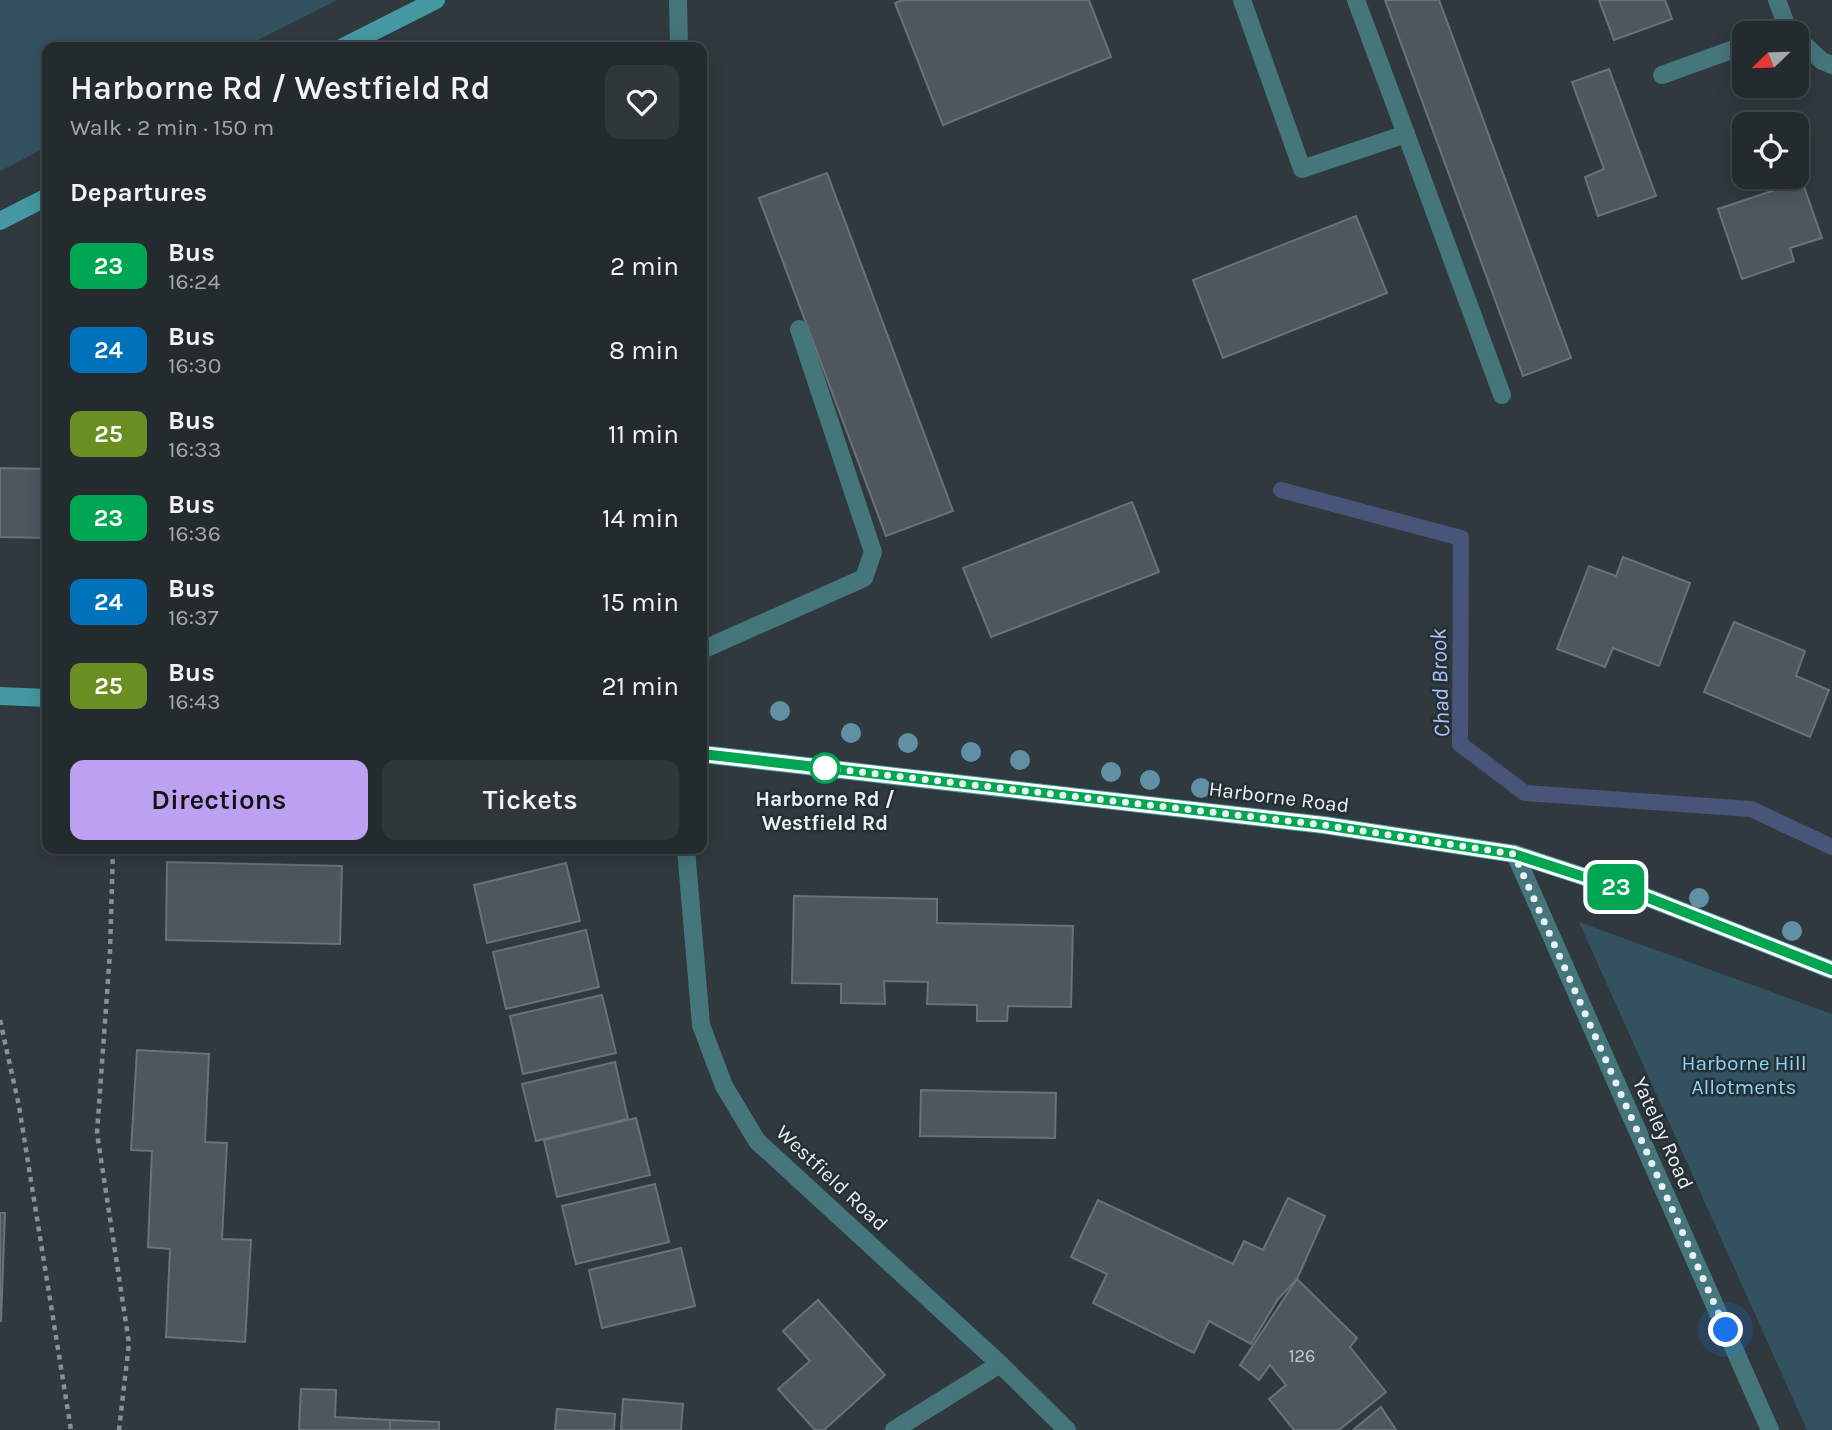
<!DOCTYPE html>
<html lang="en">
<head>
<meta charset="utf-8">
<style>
  :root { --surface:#242b2e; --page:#30373a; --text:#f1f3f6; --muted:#a3a7aa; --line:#41474a; --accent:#bca0f2 }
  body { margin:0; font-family:Karla,sans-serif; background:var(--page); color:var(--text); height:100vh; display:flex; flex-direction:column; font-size:26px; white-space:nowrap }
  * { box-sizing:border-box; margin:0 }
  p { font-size:23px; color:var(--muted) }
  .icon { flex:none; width:38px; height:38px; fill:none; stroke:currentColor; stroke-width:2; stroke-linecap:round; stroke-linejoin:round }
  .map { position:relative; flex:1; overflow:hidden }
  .side { position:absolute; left:42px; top:42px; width:665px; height:812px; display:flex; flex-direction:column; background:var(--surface); border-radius:14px; box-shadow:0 4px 18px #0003,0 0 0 2px var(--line) }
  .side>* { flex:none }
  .badge { padding:0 14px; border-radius:10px; font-size:24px; line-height:46px }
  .needle { width:46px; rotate:247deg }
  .tools { position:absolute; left:1732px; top:21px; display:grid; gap:14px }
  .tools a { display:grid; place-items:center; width:77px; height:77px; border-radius:14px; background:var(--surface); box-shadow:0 4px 18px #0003,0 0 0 2px var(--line); font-size:35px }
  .you { position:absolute; width:35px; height:35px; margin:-18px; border:5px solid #fff; border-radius:50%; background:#1a73e8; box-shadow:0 0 0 10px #1a73e833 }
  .map>.badge { position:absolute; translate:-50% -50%; box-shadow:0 0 0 4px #fff }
  h2 { padding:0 28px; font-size:26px; line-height:63px }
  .round { display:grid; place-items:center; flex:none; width:74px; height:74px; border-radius:14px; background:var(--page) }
  .headline { display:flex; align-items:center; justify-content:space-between; height:119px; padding:0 28px }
  h1 { font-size:33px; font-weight:600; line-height:52px }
  .cta { display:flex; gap:14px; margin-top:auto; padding:14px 28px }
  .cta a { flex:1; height:80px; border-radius:14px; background:var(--accent); color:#111; font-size:28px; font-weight:600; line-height:80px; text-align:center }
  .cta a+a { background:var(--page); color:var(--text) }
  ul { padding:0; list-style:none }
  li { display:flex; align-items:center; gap:21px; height:84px; padding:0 28px }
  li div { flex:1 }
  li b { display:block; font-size:26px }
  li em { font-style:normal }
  li .badge { min-width:77px; font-weight:700; text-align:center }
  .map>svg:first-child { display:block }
</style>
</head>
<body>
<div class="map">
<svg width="1832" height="1430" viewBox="0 0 1832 1430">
  <rect width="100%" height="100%" fill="#30393e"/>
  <!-- green -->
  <g fill="#33525f">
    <path d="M0 0H337L244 47H47V147L0 171Z"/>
    <path d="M1579 922 1832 1014V1430H1807Z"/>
  </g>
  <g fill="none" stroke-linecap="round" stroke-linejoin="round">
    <!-- stream -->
    <path stroke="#495578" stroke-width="16" d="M1281 490 1461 538 1460 744 1525 793 1751 809 1832 847"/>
  </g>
  <!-- building -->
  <g fill="#4f565d" stroke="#6a7279" stroke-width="2">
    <path d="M903 0H1089L1111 57 943 125 895 3Z"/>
    <path d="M1385 0H1439L1571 358 1523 376Z"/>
    <path d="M1599 0H1665L1672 19 1614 40Z"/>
    <path d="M1609 69 1656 196 1598 216 1585 177 1604 169 1572 82Z"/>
    <path d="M827 173 953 511 886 536 759 198Z"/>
    <path d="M1802 181 1822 238 1790 248 1794 261 1742 279 1718 209Z"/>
    <path d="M1356 216 1387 293 1223 358 1193 280Z"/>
    <path d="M0 468 47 469V538L0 537Z"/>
    <path d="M1132 502 1159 572 991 637 963 568Z"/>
    <path d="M1623 557 1690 583 1659 666 1613 648 1605 667 1557 649 1589 566 1616 576Z"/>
    <path d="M1734 622 1805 651 1796 676 1829 690 1810 737 1704 692Z"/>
    <path d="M167 862 342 866 340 944 166 940Z"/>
    <path d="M566 863 580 921 487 943 474 885Z"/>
    <path d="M794 896 937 899V923L1073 926 1071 1007 1008 1006 1007 1021H977V1005L927 1004 928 982 884 981 885 1004 841 1003V984L792 983Z"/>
    <path d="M586 930 599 987 506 1009 493 952Z"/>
    <path d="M602 995 616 1053 523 1074 510 1016Z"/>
    <path d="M137 1050 209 1054 205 1142 227 1143 222 1239 251 1240 245 1342 166 1337 170 1249 148 1247 152 1151 131 1150Z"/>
    <path d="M615 1062 628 1119 536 1141 522 1084Z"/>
    <path d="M921 1090 1056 1093 1055 1138 920 1136Z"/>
    <path d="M636 1118 650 1175 557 1197 544 1140Z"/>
    <path d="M655 1184 669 1242 576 1264 562 1206Z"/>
    <path d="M1288 1198 1325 1216 1297 1279 1278 1299 1251 1344 1209 1321 1194 1353 1093 1303 1107 1274 1071 1257 1098 1200 1233 1264 1244 1241 1263 1250Z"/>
    <path d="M0 1213H5L1 1321H0Z"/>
    <path d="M681 1248 695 1306 602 1328 589 1270Z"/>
    <path d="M1297 1279 1357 1338 1350 1347 1386 1392 1339 1430H1294L1269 1399 1286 1385 1270 1365 1259 1380 1240 1365Z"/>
    <path d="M818 1300 885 1375 824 1430H815L778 1389 810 1361 783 1331Z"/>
    <path d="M301 1389 336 1390 335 1417 390 1420V1430H299Z"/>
    <path d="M623 1399 683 1404 681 1430H621Z"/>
    <path d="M1381 1407 1396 1430H1353Z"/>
    <path d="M557 1409 615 1414 614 1430H555Z"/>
    <path d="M390 1420 439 1422V1430H390Z"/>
  </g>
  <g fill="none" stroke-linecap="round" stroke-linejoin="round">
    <!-- path -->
    <g stroke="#889094" stroke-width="4.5" stroke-dasharray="5 5" stroke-linecap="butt">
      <path d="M113 849 110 952 97 1133 129 1343 119 1430"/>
      <path d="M0 1020 19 1106 71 1430"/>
    </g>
    <!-- lane -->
    <g stroke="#45767c" stroke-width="18">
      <path d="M1242 0 1302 169 1406 134 1356 0"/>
      <path d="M1406 134 1502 395"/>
      <path d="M702 650 864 578 873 552 799 329"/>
    </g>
    <!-- street -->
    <g stroke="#45767c" stroke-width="18">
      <path d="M678 0 679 47"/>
      <path d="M1777 0 1788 30 1792 33"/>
      <path d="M1797 38 1822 61 1832 65"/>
      <path d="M1662 75 1745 45"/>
      <path d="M686 849 701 1025 724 1086 757 1141 1000 1364 1067 1430"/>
      <path d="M1515 854 1770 1430"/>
      <path d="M894 1430 1000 1364"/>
    </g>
    <!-- secondary -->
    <g stroke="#4599a2" stroke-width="18">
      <path d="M343 47 436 0"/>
      <path d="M0 221 47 197"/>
      <path d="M0 696 47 698"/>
      <path d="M702 754 1324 825 1515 854 1646 897 1832 970"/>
    </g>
  </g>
  <!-- trees -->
  <g fill="#6190a4">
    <circle cx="780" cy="711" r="10"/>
    <circle cx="851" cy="733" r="10"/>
    <circle cx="908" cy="743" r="10"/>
    <circle cx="971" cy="752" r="10"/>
    <circle cx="1020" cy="760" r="10"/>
    <circle cx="1111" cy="772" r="10"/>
    <circle cx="1150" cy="780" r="10"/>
    <circle cx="1201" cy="788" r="10"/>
    <circle cx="1632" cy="880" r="10"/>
    <circle cx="1699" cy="898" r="10"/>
    <circle cx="1792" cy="931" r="10"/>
  </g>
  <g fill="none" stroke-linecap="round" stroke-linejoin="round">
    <defs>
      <path id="line" d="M702 754 1324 825 1514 854 1646 897 1832 970"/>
    </defs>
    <!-- line casing -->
    <use href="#line" stroke="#fff" stroke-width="16"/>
    <!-- line -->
    <use href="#line" stroke="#00a651" stroke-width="10"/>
    <!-- walk -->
    <path stroke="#eaf0f3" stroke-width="7" stroke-dasharray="0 12.6" d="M825 768 1324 825 1514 854 1726 1330"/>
  </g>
  <!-- markers -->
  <circle fill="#fff" stroke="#00a651" stroke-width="3.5" cx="825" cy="768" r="14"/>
  <g text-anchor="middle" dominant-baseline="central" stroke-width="5" stroke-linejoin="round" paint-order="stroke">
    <!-- number labels -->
    <g font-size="18" fill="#c3cace">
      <text x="1302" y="1356">126</text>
    </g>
    <!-- street labels -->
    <g font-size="21" fill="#eaf0f3" stroke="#262f34">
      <text transform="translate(1279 797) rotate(7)">Harborne Road</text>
      <text transform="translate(1663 1133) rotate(66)">Yateley Road</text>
      <text transform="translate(832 1178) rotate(43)">Westfield Road</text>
    </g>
    <!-- stop labels -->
    <g font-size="21" font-weight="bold" fill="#eaf0f3" stroke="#262f34">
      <text x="825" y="799">Harborne Rd /<tspan x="825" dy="24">Westfield Rd</tspan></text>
    </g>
    <!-- park labels -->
    <g font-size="21" fill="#89d7f8" stroke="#262f34">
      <text x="1744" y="1063">Harborne Hill<tspan x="1744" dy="24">Allotments</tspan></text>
    </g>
    <!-- water labels -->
    <g font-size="23" font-style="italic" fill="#abc1fe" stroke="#262f34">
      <text transform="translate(1440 683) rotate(-92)">Chad Brook</text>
    </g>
  </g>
</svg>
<div class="tools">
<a><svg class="needle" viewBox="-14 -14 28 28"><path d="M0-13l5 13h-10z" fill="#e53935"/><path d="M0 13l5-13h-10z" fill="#a3a7aa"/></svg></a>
<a><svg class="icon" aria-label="locate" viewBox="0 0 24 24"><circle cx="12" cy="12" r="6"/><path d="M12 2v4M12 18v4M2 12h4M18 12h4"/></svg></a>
</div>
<div class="you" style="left:1726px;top:1330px"></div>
<b class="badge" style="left:1616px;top:887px;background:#00a651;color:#fff">23</b>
<section class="side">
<div class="headline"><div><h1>Harborne Rd / Westfield Rd</h1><p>Walk · 2 min · 150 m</p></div><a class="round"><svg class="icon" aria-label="heart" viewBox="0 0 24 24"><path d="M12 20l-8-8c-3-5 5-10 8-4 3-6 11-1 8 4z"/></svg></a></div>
<h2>Departures</h2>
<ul>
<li><span class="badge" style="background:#00a651;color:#fff">23</span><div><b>Bus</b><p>16:24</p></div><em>2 min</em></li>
<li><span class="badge" style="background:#0072bc;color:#fff">24</span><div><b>Bus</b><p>16:30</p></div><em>8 min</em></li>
<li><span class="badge" style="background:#6b8e23;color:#fff">25</span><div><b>Bus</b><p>16:33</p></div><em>11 min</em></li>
<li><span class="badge" style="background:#00a651;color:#fff">23</span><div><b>Bus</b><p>16:36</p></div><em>14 min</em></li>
<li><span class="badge" style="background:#0072bc;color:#fff">24</span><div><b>Bus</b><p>16:37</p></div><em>15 min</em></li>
<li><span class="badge" style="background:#6b8e23;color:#fff">25</span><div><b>Bus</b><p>16:43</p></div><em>21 min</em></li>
</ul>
<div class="cta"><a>Directions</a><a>Tickets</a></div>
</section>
</div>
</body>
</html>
